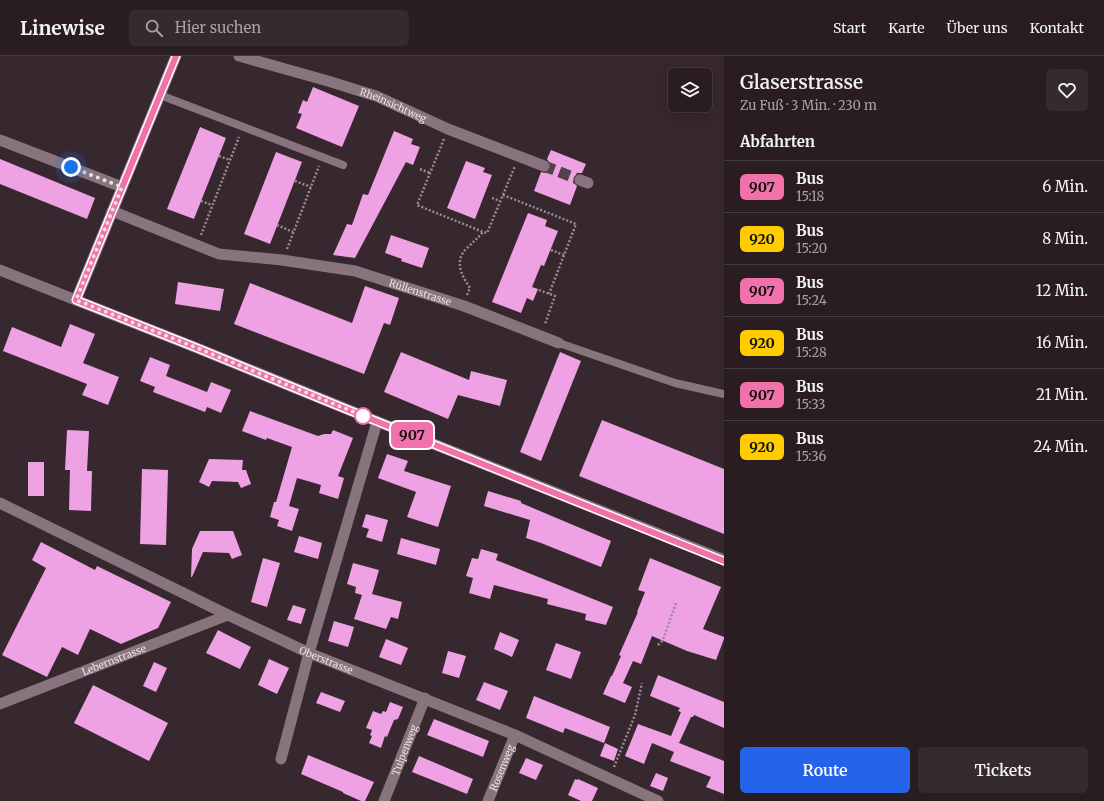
<!DOCTYPE html>
<html lang="de">
<head>
<meta charset="utf-8">
<style>
  :root { --surface:#291d22; --page:#352a2f; --text:#f1f3f6; --muted:#a5a2a5; --line:#453b40; --accent:#2563eb }
  body { margin:0; font-family:Merriweather,serif; background:var(--page); color:var(--text); height:100vh; display:flex; flex-direction:column; font-size:15px; white-space:nowrap }
  * { box-sizing:border-box; margin:0 }
  p { font-size:13px; color:var(--muted) }
  .icon { flex:none; width:22px; height:22px; fill:none; stroke:currentColor; stroke-width:2; stroke-linecap:round; stroke-linejoin:round }
  .map { position:relative; flex:1; overflow:hidden }
  .sheet { display:flex; flex-direction:column; background:var(--surface); width:380px }
  .sheet>* { flex:none }
  .badge { padding:0 8px; border-radius:6px; font-size:14px; line-height:26px }
  .buttons { position:absolute; left:668px; top:12px; display:grid; gap:8px }
  .buttons a { display:grid; place-items:center; width:44px; height:44px; border-radius:6px; background:var(--surface); box-shadow:0 4px 16px #0002,0 0 0 1px var(--line); font-size:20px }
  .you { position:absolute; width:20px; height:20px; margin:-10px; border:3px solid #fff; border-radius:50%; background:#1a73e8; box-shadow:0 0 0 6px #1a73e833 }
  .map>.badge { position:absolute; translate:-50% -50%; box-shadow:0 0 0 2px #fff }
  h2 { padding:0 16px; font-size:15px; line-height:36px }
  .round { display:grid; place-items:center; flex:none; width:42px; height:42px; border-radius:6px; background:var(--page) }
  .summary { display:flex; align-items:center; justify-content:space-between; height:68px; padding:0 16px }
  h1 { font-size:19px; font-weight:600; line-height:30px }
  .cta { display:flex; gap:8px; margin-top:auto; padding:8px 16px }
  .cta a { flex:1; height:46px; border-radius:6px; background:var(--accent); color:#fff; font-size:16px; font-weight:600; line-height:46px; text-align:center }
  .cta a+a { background:var(--page); color:var(--text) }
  ul { padding:0; list-style:none }
  li { display:flex; align-items:center; gap:12px; height:52px; padding:0 16px; border-top:1px solid var(--line) }
  li div { flex:1 }
  li b { display:block; font-size:15px }
  li em { font-style:normal }
  li .badge { min-width:44px; font-weight:700; text-align:center }
  header { display:flex; align-items:center; gap:24px; box-sizing:border-box; height:56px; padding:0 20px; background:var(--surface); border-bottom:1px solid var(--line) }
  header strong { font-size:19px }
  nav { display:flex; gap:22px; margin-inline-start:auto; font-size:14px }
  .search { width:280px; height:36px; background:var(--page); display:flex; align-items:center; gap:10px; box-sizing:border-box; padding:0 14px; border-radius:6px; color:var(--muted); font-size:15px }
  main { display:flex; flex:1; min-height:0 }
  .map>svg:first-child { display:block }
</style>
</head>
<body>
<header>
<strong>Linewise</strong>
<div class="search"><svg class="icon" aria-label="search" viewBox="0 0 24 24"><circle cx="10" cy="10" r="6"/><path d="M15 15l6 6"/></svg>Hier suchen</div>
<nav><a>Start</a><a>Karte</a><a>Über uns</a><a>Kontakt</a></nav>
</header>
<main>
<div class="map">
<svg width="724" height="745" viewBox="0 0 724 745">
  <rect width="100%" height="100%" fill="#37272e"/>
  <!-- building -->
  <g fill="#eea1e3">
    <path d="M313 31 359 50 342 91 296 72 302 58 298 57 303 44 307 46Z"/>
    <path d="M200 71 226 82 194 163 167 153Z"/>
    <path d="M394 75 413 83 411 88 420 91 413 109 406 106 355 202 333 199 347 168 352 169 363 138 368 139Z"/>
    <path d="M551 94 586 108 582 117H578L574 121 573 126 577 130 570 149 534 135 541 116 545 117 550 113 551 109 547 103Z"/>
    <path d="M276 96 302 106 270 188 244 178Z"/>
    <path d="M0 103 95 142 87 163 0 128Z"/>
    <path d="M466 105 485 112 483 116 492 119 475 163 447 152Z"/>
    <path d="M528 157 547 164 545 170 558 175 544 210 541 209 532 231 538 233 533 245 527 242 521 257 492 246Z"/>
    <path d="M391 179 429 192 422 212 401 205 402 203 385 197Z"/>
    <path d="M178 226 224 233 220 255 175 248Z"/>
    <path d="M250 227 352 267 365 230 399 242 390 269 384 267 364 318 234 268Z"/>
    <path d="M70 268 95 278 83 307 119 321 108 349 82 339 87 328 3 295 12 271 61 291Z"/>
    <path d="M401 296 469 324 471 315 507 324 500 350 458 339 448 363 384 336Z"/>
    <path d="M560 296 581 305 541 405 520 396Z"/>
    <path d="M150 301 170 309 166 320 207 336 211 326 231 334 221 357 207 351 205 356 153 336 155 331 140 325Z"/>
    <path d="M250 355 318 380 324 378H331L333 374 353 382 338 420 344 422 338 443 319 437 321 429 297 422 289 450 299 453 292 475 277 470 279 464 270 461 274 446H276L292 391 267 382 266 384 242 375Z"/>
    <path d="M602 364 724 413V478L579 420Z"/>
    <path d="M67 374 89 375 87 415H92L91 455 69 454 70 414H65Z"/>
    <path d="M387 398 408 405 404 415 451 430 438 471 407 461 416 436 378 422Z"/>
    <path d="M209 403 243 404 242 414H246L251 428 241 432 238 426 212 425 209 431 199 426Z"/>
    <rect x="28" y="406" width="16" height="34"/>
    <path d="M142 413 168 414 166 489 140 488Z"/>
    <path d="M488 435 521 445V447L611 485 601 511 541 487 526 482 530 464 484 450Z"/>
    <path d="M366 458 388 464 382 486 366 481 369 473 362 471Z"/>
    <path d="M200 475H233L242 499 232 503 229 497 203 496 192 521H191L192 493Z"/>
    <path d="M299 480 322 487 318 503 294 496Z"/>
    <path d="M401 482 440 493 436 509 397 498Z"/>
    <path d="M41 486 95 514 97 510 171 546 158 572 121 588 90 573 78 599 62 591 47 621 2 599 46 512 32 504Z"/>
    <path d="M481 493 498 498 496 504 613 551 606 569 585 564 586 558 547 548 548 543 494 529 490 543 469 537 473 522 466 520 472 502 478 503Z"/>
    <path d="M263 502 280 507 267 551 251 546Z"/>
    <path d="M650 502 721 531 703 573 724 581V583L716 604 687 595 652 580 641 608 633 605 623 627 632 631 625 647 603 638 611 620H612L621 600 619 599 638 556H637L645 536 638 534Z"/>
    <path d="M353 507 379 514 372 538 402 546 398 563 391 561 386 573 354 563 362 539 355 537 356 531 347 528Z"/>
    <path d="M293 549 306 553 301 568 287 564Z"/>
    <path d="M334 565 354 571 348 591 328 585Z"/>
    <path d="M218 574 251 591 240 613 206 597Z"/>
    <path d="M500 576 519 584 512 601 494 593Z"/>
    <path d="M386 583 408 592 401 609 379 601Z"/>
    <path d="M556 587 581 596 571 623 546 614Z"/>
    <path d="M448 595 466 600 459 622 442 617Z"/>
    <path d="M269 603 289 612 277 638 258 629Z"/>
    <path d="M154 606 167 612 156 636 143 630Z"/>
    <path d="M658 619 724 646V672L694 659 693 661H691L679 687 724 705V738L706 731 711 721 670 705 674 696 652 687 644 708 625 700 638 668 671 680 681 656 678 655 680 652 650 640Z"/>
    <path d="M484 626 508 635 500 654 476 644Z"/>
    <path d="M93 629 168 667 149 705 74 667Z"/>
    <path d="M321 636 345 645 340 656 316 647Z"/>
    <path d="M534 640 610 671 604 687 565 672 563 677 526 662Z"/>
    <path d="M390 646 403 651 398 663 394 664 387 681 385 680 381 692 369 687 372 680 370 679 372 674 366 672 373 655 381 658 383 655 386 656Z"/>
    <path d="M434 663 489 685 483 701 427 679Z"/>
    <path d="M605 687 618 693 614 705 600 700Z"/>
    <path d="M308 699 374 726 365 745H361L343 737V736L301 718Z"/>
    <path d="M419 700 473 723 467 738 412 716Z"/>
    <path d="M526 702 543 709 536 724 519 717Z"/>
    <path d="M656 717 668 722 663 735 650 730Z"/>
    <path d="M575 723 577 724 578 723 598 732 592 745H581L568 739Z"/>
  </g>
  <g fill="none" stroke-linecap="round" stroke-linejoin="round">
    <!-- minor-tunnel -->
    <path stroke="#524349" stroke-width="11" stroke-dasharray="11 5.5" stroke-linecap="butt" d="M544 110 580 124"/>
    <!-- path -->
    <g stroke="#998c92" stroke-width="2.5" stroke-dasharray="2 2" stroke-linecap="butt">
      <path d="M444 83 417 149 483 176 487 177 515 110"/>
      <path d="M219 100 230 104"/>
      <path d="M420 113 430 117"/>
      <path d="M295 125 311 131"/>
      <path d="M503 139 576 168 549 238"/>
      <path d="M492 142 500 145"/>
      <path d="M201 145 212 149"/>
      <path d="M277 169 293 176"/>
      <path d="M201 179 239 81"/>
      <path d="M287 193 319 110"/>
      <path d="M551 194 564 199"/>
      <path d="M539 234 555 240 545 268"/>
      <path d="M467 239 470 232C461 219 454 204 467 192 473 186 478 182 483 176"/>
      <path d="M658 589 662 585 664 581 676 547"/>
      <path d="M614 711 635 659 642 627"/>
    </g>
    <!-- service -->
    <g stroke="#88747c" stroke-width="8">
      <path d="M160 39 343 109"/>
      <path d="M559 287 675 327 724 338"/>
    </g>
    <!-- minor -->
    <g stroke="#88747c" stroke-width="11">
      <path id="s1" d="M239 0 328 25 376 40 448 73 544 110"/>
      <path d="M0 84 122 131"/>
      <path d="M580 124 588 127"/>
      <path id="s2" d="M112 155 219 198 282 204 355 215 464 250 559 287"/>
      <path d="M76 244 176 0"/>
      <path id="s3" d="M0 447 228 559 309 597 515 679 658 745"/>
      <path id="s4" d="M0 648 228 559"/>
      <path d="M281 703 309 597 377 366"/>
      <path id="s5" d="M384 745 425 642"/>
      <path id="s6" d="M488 745 515 679"/>
    </g>
    <!-- tertiary -->
    <path stroke="#88747c" stroke-width="11" d="M0 214 197 292 366 361 724 504"/>
  </g>
  <g fill="none" stroke-linecap="round" stroke-linejoin="round">
    <defs>
      <path id="line" d="M176 0 76 244 197 292 336 349 724 505"/>
    </defs>
    <!-- line casing -->
    <use href="#line" stroke="#fff" stroke-width="9"/>
    <!-- line -->
    <use href="#line" stroke="#f171ab" stroke-width="6"/>
    <!-- walk -->
    <path stroke="#ece1e5" stroke-width="4" stroke-dasharray="0 7.2" d="M71 111 122 131 76 244 197 292 366 361 363 360"/>
  </g>
  <!-- markers -->
  <circle fill="#fff" stroke="#f171ab" stroke-width="2" cx="363" cy="360" r="8"/>
  <g text-anchor="middle" dominant-baseline="central" stroke-width="4" stroke-linejoin="round" paint-order="stroke">
    <!-- street labels -->
    <g font-size="10" fill="#ece1e5" stroke="#2d1d24">
      <text stroke="none"><textPath href="#s1" startOffset="162">Rheinsichtweg</textPath></text>
      <text stroke="none"><textPath href="#s2" startOffset="321">Rüllenstrasse</textPath></text>
      <text stroke="none"><textPath href="#s4" startOffset="122">Lebernstrasse</textPath></text>
      <text stroke="none"><textPath href="#s3" startOffset="362">Oberstrasse</textPath></text>
      <text stroke="none"><textPath href="#s5" startOffset="55">Tulpenweg</textPath></text>
      <text stroke="none"><textPath href="#s6" startOffset="36">Rosenweg</textPath></text>
    </g>
  </g>
</svg>
<div class="buttons">
<a><svg class="icon" aria-label="layers" viewBox="0 0 24 24"><path d="M12 4l9 5-9 5-9-5zM3 14l9 5 9-5"/></svg></a>
</div>
<div class="you" style="left:71px;top:111px"></div>
<b class="badge" style="left:412px;top:379px;background:#f171ab;color:#111">907</b>
</div>
<section class="sheet">
<div class="summary"><div><h1>Glaserstrasse</h1><p>Zu Fuß · 3 Min. · 230 m</p></div><a class="round"><svg class="icon" aria-label="heart" viewBox="0 0 24 24"><path d="M12 20l-8-8c-3-5 5-10 8-4 3-6 11-1 8 4z"/></svg></a></div>
<h2>Abfahrten</h2>
<ul>
<li><span class="badge" style="background:#f171ab;color:#111">907</span><div><b>Bus</b><p>15:18</p></div><em>6 Min.</em></li>
<li><span class="badge" style="background:#fc0;color:#111">920</span><div><b>Bus</b><p>15:20</p></div><em>8 Min.</em></li>
<li><span class="badge" style="background:#f171ab;color:#111">907</span><div><b>Bus</b><p>15:24</p></div><em>12 Min.</em></li>
<li><span class="badge" style="background:#fc0;color:#111">920</span><div><b>Bus</b><p>15:28</p></div><em>16 Min.</em></li>
<li><span class="badge" style="background:#f171ab;color:#111">907</span><div><b>Bus</b><p>15:33</p></div><em>21 Min.</em></li>
<li><span class="badge" style="background:#fc0;color:#111">920</span><div><b>Bus</b><p>15:36</p></div><em>24 Min.</em></li>
</ul>
<div class="cta"><a>Route</a><a>Tickets</a></div>
</section>
</main>
</body>
</html>
